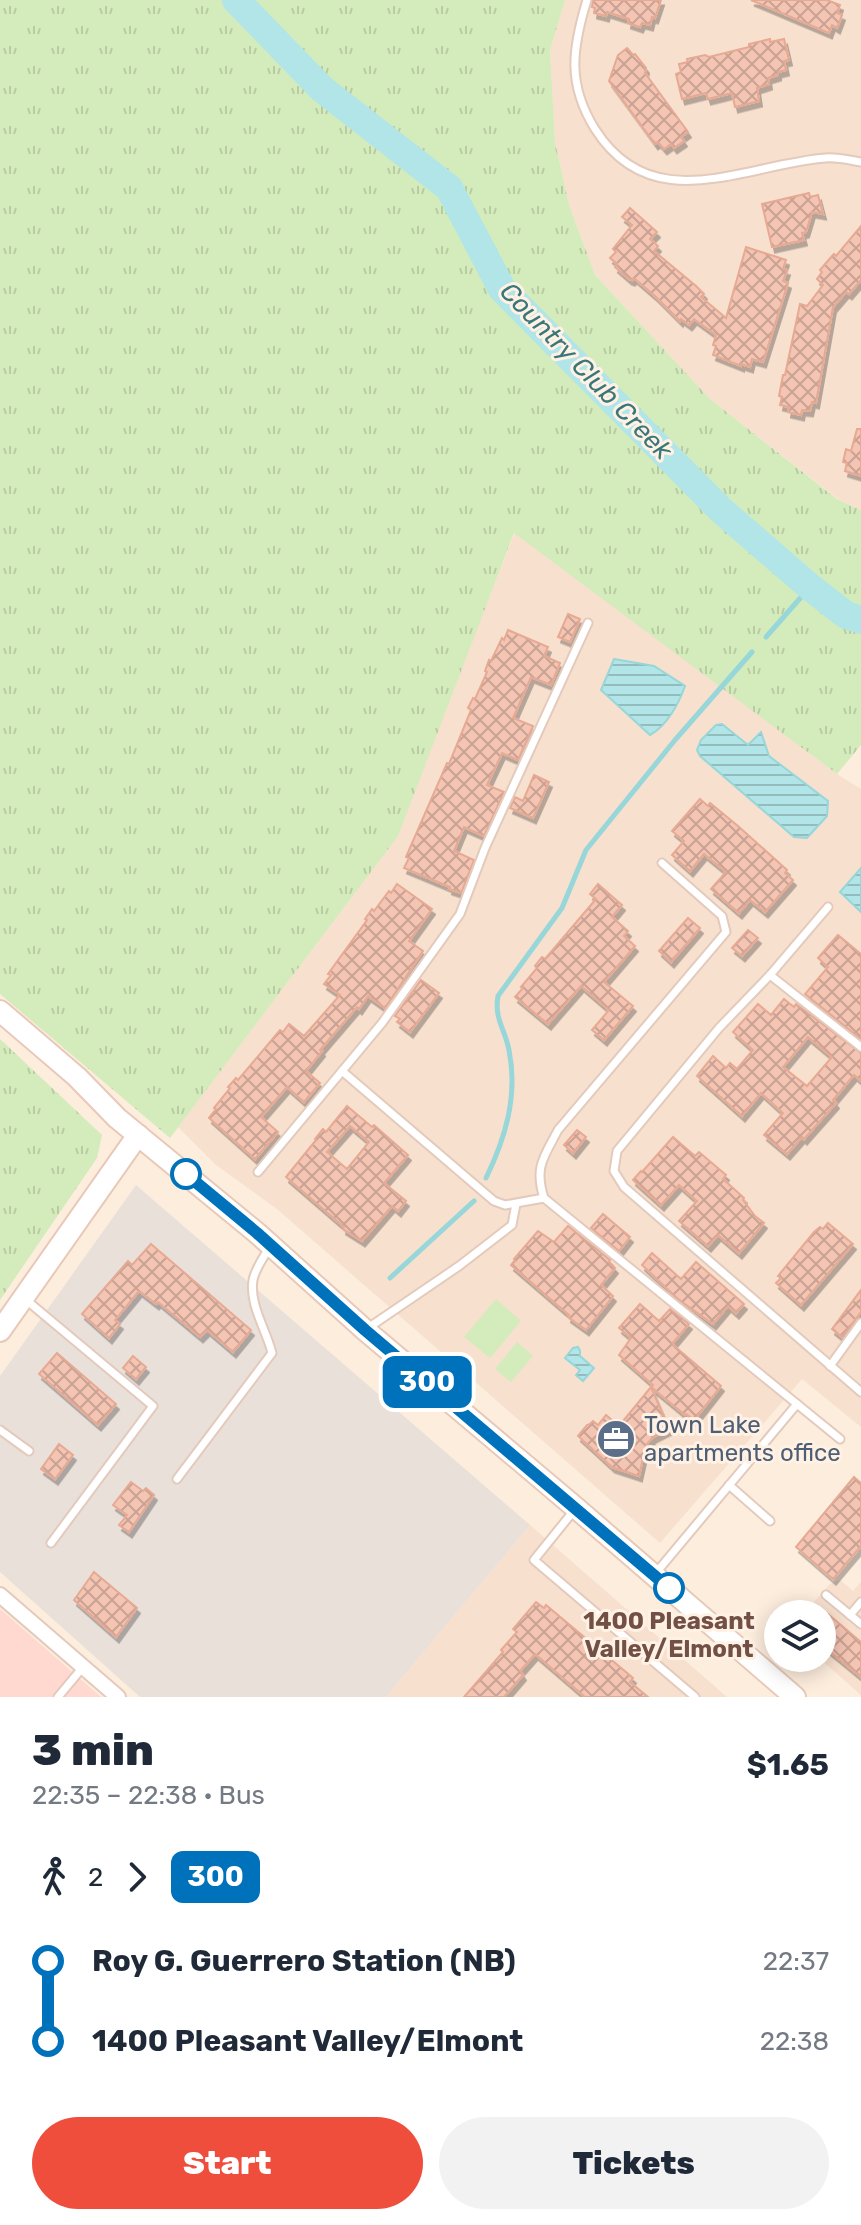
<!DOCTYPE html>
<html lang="en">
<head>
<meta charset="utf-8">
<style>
  :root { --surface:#fff; --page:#f2f2f3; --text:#1f2937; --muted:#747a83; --accent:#ee4e3b }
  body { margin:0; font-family:Rubik,sans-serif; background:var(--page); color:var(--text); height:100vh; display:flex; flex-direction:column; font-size:30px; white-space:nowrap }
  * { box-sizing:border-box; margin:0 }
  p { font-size:26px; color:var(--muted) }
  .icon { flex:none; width:44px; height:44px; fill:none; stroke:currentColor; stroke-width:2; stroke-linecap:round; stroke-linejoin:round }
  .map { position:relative; height:1697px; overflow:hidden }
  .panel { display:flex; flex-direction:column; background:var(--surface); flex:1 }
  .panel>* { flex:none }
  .badge { padding:0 16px; border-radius:12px; font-size:28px; line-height:52px }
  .fabs { position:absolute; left:764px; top:1600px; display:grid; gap:16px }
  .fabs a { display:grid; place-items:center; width:72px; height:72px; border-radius:50%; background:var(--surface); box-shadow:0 4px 20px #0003; font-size:40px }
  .map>.badge { position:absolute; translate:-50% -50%; box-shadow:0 0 0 4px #fff }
  .legs { display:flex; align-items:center; gap:12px; height:88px; padding:0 32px; font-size:26px }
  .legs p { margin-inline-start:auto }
  .headline { display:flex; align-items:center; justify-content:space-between; height:136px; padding:0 32px }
  h1 { font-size:44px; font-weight:800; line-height:60px }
  .action { display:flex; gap:16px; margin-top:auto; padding:16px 32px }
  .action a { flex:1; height:92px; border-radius:48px; background:var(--accent); color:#fff; font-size:32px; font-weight:800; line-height:92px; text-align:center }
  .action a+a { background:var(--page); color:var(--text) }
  ul { padding:0 32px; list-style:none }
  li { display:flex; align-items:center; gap:28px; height:80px; font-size:30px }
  li i { display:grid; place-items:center; width:12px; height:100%; margin:0 10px; background:currentColor }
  li i::after { content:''; width:20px; height:20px; margin:-10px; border:6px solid; border-radius:50%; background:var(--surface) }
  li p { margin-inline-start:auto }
  li:first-child i { background:linear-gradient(#0000 50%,currentColor 0) }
  li:last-child i { background:linear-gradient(currentColor 50%,#0000 0) }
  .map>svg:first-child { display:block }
</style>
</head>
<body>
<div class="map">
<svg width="861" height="1697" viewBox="0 0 861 1697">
  <defs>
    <pattern id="park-tufts" width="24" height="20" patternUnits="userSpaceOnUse" patternTransform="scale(2)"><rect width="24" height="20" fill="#d4ebbc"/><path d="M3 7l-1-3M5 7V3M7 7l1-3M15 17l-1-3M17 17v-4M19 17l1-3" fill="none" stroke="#b9cba3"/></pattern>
    <pattern id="water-rules" width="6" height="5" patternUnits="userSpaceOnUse" patternTransform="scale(2)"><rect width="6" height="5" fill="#b1e5e7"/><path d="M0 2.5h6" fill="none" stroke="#94bcbd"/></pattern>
    <pattern id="building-cross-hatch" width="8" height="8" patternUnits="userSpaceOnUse" patternTransform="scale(2)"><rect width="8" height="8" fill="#f4c5b3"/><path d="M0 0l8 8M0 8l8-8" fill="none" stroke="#caa293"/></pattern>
    <filter id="shadow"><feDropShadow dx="3" dy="5.5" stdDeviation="0" flood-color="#0004"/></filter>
  </defs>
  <rect width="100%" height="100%" fill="#fdeddd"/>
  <!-- residential -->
  <g fill="#f7e0ce">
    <path d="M565 0H861V510L838 499 710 399 595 275 569 205 555 142 550 50Z"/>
    <path d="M515 532 837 774 861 789V1427L802 1379 660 1543 277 1209 216 1165 178 1127 392 844Z"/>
    <path d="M530 1525 727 1697H386Z"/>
    <path d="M840 1580 853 1591 861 1582V1695L819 1658H822V1614H803L830 1584Z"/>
  </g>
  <!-- commercial -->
  <path fill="#ffd8d0" d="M0 1609 101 1697H0Z"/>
  <!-- industrial -->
  <path fill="#eae0da" d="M136 1185 530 1525 386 1697H140L0 1572V1376Z"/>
  <!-- park -->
  <g fill="url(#park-tufts)">
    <path d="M0 0H565L550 50 555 142 569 205 595 275 710 399 837 499 861 510V745L837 774 514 533 398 836 170 1138 0 994Z"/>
    <path d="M0 1039 102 1135 97 1158 0 1300Z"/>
  </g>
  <!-- garden -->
  <g fill="#d4ebbc">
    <path d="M496 1299 521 1321 490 1358 464 1337Z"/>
    <path d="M517 1342 533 1356 511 1382 495 1369Z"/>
  </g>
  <!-- water -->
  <g fill="url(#water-rules)" stroke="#97d6d9" stroke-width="2">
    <path d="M614 659 654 666 685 686C679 703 667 726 650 735L601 690Z"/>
    <path d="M722 724 748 745 761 732 769 756 828 801 827 816 807 838 794 837 700 756 697 750 701 740 716 725Z"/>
    <path d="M861 868V912L840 892Z"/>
    <path d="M578 1347 580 1351V1356L594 1368 583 1381 576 1375 580 1370 565 1358 573 1348Z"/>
  </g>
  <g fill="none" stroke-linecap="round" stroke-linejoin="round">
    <!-- stream -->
    <g stroke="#97d6d9" stroke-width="5">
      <path d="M766 637 810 587"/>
      <path d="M486 1178C506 1137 518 1095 509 1050 505 1029 494 1019 498 996L562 908 586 850 675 740 752 652"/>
      <path d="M390 1278 474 1201"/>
    </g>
    <!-- river -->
    <path stroke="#b1e5e7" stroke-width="28" d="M236 0 322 89 449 188 502 289 721 510 810 587 846 615 861 620"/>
  </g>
  <!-- building -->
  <g fill="url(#building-cross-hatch)" stroke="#e7a993" stroke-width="2" fill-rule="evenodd" filter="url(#shadow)">
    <path d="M593 0H661L655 18 652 17 650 25 642 23 640 27 628 23 629 19 607 12 606 16 594 13 595 8 592 7Z"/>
    <path d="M751 0H827L840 5 837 13 842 15 837 28 832 25 829 33Z"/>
    <path d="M770 39V42L784 39 789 60 784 61 786 70 778 72V75L768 78 769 84 757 88 759 101 735 107 732 93 708 99 706 93 682 99 676 74 681 72 679 64 688 62 687 59 705 55 709 57 749 47V44Z"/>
    <path d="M627 48 633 55 635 54 646 68 645 73 688 132 681 137 684 141 674 148 671 144 664 149 658 142 655 144 609 81 618 55Z"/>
    <path d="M809 193 810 197 818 195 823 214 812 212 806 232 802 233 804 240 772 247 762 204Z"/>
    <path d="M630 208 657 232 650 239 658 246 654 251 696 286 704 294 701 297 726 318 746 247 786 260 783 269 787 270 783 281 788 283 763 362 752 359 750 367 741 364V366L713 355 716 346 713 345 716 335 694 319 689 325 681 319 680 321 656 297 634 278 632 280 629 279 615 267 617 264 610 258 616 252 613 249 632 225 622 217Z"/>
    <path d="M861 226V280L849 294 846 292 833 307 816 403 812 402 810 411 802 410 801 415 788 412 789 407 780 405 782 397 779 396 783 375H785L800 304 807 306 823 285 817 279 822 272 820 270 832 256 834 254 836 256Z"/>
    <path d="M857 429H861V476L845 471 847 463 843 462 846 449 851 451Z"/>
    <path d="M568 614 580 619 570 642 558 637Z"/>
    <path d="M508 630 548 647 544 656 560 663 551 685 531 677 513 718 533 726 518 760 502 753 487 785 504 792 484 836 464 827 454 851 474 860 461 893 449 889 450 887 404 868 409 858 406 857 447 763 449 764 471 710 468 708 473 698 475 699 487 672 485 671 489 660 491 661 502 638 504 640Z"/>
    <path d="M534 775 549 782 533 818 510 808 515 797 523 801Z"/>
    <path d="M700 799 708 806 710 803 738 826 787 870 785 873 793 880 765 912 750 900 739 913 711 889 726 872 704 854 690 871 672 855 684 841 672 831Z"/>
    <path d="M397 884 432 909 409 941 423 951 385 1008 368 996 359 1009 357 1007 320 1050 322 1051 306 1071 320 1083 304 1102 287 1087 261 1117 278 1132 255 1159 209 1118 216 1109 214 1108 230 1088 228 1087 236 1078 238 1080 280 1030 283 1032 289 1024 304 1036 340 995 324 984 331 975 328 974 367 920 365 919 372 909 374 911 389 891 391 893Z"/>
    <path d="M598 884 622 905 612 917 628 931 624 936 635 946 604 982 633 1006 604 1040 592 1030 609 1010 581 986 548 1024 515 997 523 988 521 987 537 968 535 966 542 957 545 959 596 899 590 894Z"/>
    <path d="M688 918 700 928 671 962 659 951Z"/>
    <path d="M748 930 758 938 742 956 732 948Z"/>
    <path d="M838 935 861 954V1039L805 994 828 967 818 958Z"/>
    <path d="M421 980 439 993 410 1032 397 1022 400 1019 395 1016Z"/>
    <path d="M784 999 794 1007 796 1004 861 1053V1081L854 1075 833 1100 836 1103 804 1139 802 1137 787 1154 764 1135 783 1113 761 1093 742 1116 697 1076 713 1056 726 1068 730 1063 737 1069 753 1050 733 1032 758 1004 771 1015ZM808 1037 832 1057 807 1086 783 1067Z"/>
    <path d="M347 1106 372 1127 374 1125 408 1155 384 1183 406 1201 398 1211 392 1206 362 1241 343 1229 344 1227 286 1177 316 1140 315 1139 323 1129 326 1132ZM350 1126 369 1142 347 1169 327 1152Z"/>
    <path d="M577 1130 586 1137 573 1153 564 1145Z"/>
    <path d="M673 1137 695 1156 699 1152 726 1175 723 1179 744 1198 743 1200 755 1216 764 1223 739 1253 718 1235 708 1246 679 1221 697 1201 679 1185 661 1205 633 1180 641 1171 642 1172Z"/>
    <path d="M603 1214 630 1237 619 1251 591 1228Z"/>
    <path d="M828 1223 853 1244 801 1305 776 1283 781 1278 778 1276 814 1232 820 1227 823 1229Z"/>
    <path d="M568 1226 610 1260 609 1262 615 1268 601 1285 613 1296 586 1330 568 1317 569 1315 511 1265 515 1260 514 1259 538 1231 554 1242Z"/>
    <path d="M151 1244 251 1330 233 1352 207 1330 200 1337 158 1302 156 1304 139 1291 115 1320 120 1324 109 1338 82 1314 128 1261 132 1265Z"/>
    <path d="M652 1253 681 1279 696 1262 744 1304 736 1313 728 1306 713 1324 678 1299 642 1265Z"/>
    <path d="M861 1290V1312L842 1337 832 1329Z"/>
    <path d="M640 1304 659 1321 670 1309 689 1324 672 1344 721 1386 694 1420 686 1414 685 1415 651 1387 653 1385 619 1355 631 1338 619 1328Z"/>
    <path d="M57 1353 116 1404 98 1425 39 1374Z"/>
    <path d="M133 1356 146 1367 136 1379 123 1368Z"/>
    <path d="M651 1387 669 1429 653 1437 646 1445 639 1476 612 1467 578 1436 587 1425 590 1424 593 1421 598 1425 606 1415 619 1426Z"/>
    <path d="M59 1444 73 1455 55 1479 41 1469Z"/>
    <path d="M854 1477 861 1483V1546L833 1579 796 1547Z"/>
    <path d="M131 1482 143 1491 146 1488 154 1495 129 1532 119 1525 127 1515 113 1505Z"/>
    <path d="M94 1572 137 1608 116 1637 74 1600Z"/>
    <path d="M536 1602 544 1608 546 1605 633 1678 630 1682 648 1697H585L535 1654 520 1671 523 1675 504 1697H464L503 1652 501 1650 517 1632 513 1629Z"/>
    <path d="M828 1614 861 1642V1677L822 1645V1620Z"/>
  </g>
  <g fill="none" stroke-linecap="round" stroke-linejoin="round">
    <defs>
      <g id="lane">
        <path d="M587 0C572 49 567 84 595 129 652 219 743 165 825 158 837 157 849 160 861 162"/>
        <path d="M662 863 722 916 726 932 558 1130C544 1157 534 1167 544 1198L840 1439"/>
        <path d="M828 907 770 975 719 1028 617 1151 614 1171 624 1187 861 1392"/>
        <path d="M770 975 861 1047"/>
        <path d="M342 1071 494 1201 505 1205 544 1198"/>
        <path d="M258 1172 382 1023 460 914 485 848 588 623"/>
        <path d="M25 1299 153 1406 51 1543"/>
        <path d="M368 1328 459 1266 512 1225 516 1204"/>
        <path d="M830 1366 861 1323"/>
        <path d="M0 1430 29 1451"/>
        <path d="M177 1479 272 1353C266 1329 249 1305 253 1280 255 1269 264 1257 270 1246"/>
        <path d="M729 1485 770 1521"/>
        <path d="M576 1508 534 1560 695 1697"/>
        <path d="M655 1574 797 1404"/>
        <path d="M826 1595 861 1624"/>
        <path d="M850 1615 861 1602"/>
        <path d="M58 1697 83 1667"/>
      </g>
      <path id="street" d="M0 1595 118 1697"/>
      <g id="secondary">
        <path d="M0 1011 77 1077 117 1118 257 1233 365 1330 576 1508 795 1697"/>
        <path d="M0 1331 138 1135"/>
      </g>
    </defs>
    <!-- lane casing -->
    <use href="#lane" stroke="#e3cabc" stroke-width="11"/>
    <!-- street casing -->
    <use href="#street" stroke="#e3cabc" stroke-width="18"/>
    <!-- secondary casing -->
    <use href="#secondary" stroke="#e8c9b9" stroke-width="24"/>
    <!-- lane -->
    <use href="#lane" stroke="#fff" stroke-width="7"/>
    <!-- street -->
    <use href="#street" stroke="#fff" stroke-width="14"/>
    <!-- secondary -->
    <use href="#secondary" stroke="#fff" stroke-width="20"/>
  </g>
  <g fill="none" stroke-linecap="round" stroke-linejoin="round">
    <defs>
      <path id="line-1" d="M186 1174 257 1233 365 1330 669 1588"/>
    </defs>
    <!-- line-1 casing -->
    <use href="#line-1" stroke="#fff" stroke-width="18"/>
    <!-- line-1 -->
    <use href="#line-1" stroke="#0072bc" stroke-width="12"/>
  </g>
  <!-- icons -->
  <defs>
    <symbol id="office-disc" viewBox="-11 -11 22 22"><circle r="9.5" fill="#5c6f8a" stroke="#fff1e4"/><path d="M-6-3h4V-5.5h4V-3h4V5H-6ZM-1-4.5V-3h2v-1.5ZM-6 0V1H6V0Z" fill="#fff"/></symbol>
  </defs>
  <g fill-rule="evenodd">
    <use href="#office-disc" x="594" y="1417" width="44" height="44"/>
  </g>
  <!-- markers -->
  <g fill="#fff" stroke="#0072bc" stroke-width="4">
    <circle cx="186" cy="1174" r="14"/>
    <circle cx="669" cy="1588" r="14"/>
  </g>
  <g text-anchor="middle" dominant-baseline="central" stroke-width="6" stroke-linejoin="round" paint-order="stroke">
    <!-- service labels -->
    <g font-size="24" fill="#4e5e75" stroke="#fff1e4" text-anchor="start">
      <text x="644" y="1425">Town Lake<tspan x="644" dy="28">apartments office</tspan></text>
    </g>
    <!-- stop labels -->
    <g font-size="24" font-weight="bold" fill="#735045" stroke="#fff1e4">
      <text x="669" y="1621">1400 Pleasant<tspan x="669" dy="28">Valley/Elmont</tspan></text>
    </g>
    <!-- water labels -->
    <g font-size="26" font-style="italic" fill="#39777a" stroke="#fff1e4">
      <text transform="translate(586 371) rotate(46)">Country Club Creek</text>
    </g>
  </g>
</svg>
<div class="fabs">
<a><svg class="icon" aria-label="layers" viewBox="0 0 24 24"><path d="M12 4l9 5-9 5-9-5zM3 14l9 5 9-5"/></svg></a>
</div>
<b class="badge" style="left:427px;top:1382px;background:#0072bc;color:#fff">300</b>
</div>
<section class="panel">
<div class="headline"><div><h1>3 min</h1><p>22:35 – 22:38 · Bus</p></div><b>$1.65</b></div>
<div class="legs"><svg class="icon" aria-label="walk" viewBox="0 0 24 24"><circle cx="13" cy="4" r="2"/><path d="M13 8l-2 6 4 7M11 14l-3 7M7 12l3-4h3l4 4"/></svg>2<svg class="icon" aria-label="forward" viewBox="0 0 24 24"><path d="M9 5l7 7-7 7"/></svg><b class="badge" style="background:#0072bc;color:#fff">300</b></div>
<ul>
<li><i style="color:#0072bc"></i><b>Roy G. Guerrero Station (NB)</b><p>22:37</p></li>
<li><i style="color:#0072bc"></i><b>1400 Pleasant Valley/Elmont</b><p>22:38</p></li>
</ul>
<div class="action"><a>Start</a><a>Tickets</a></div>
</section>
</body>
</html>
